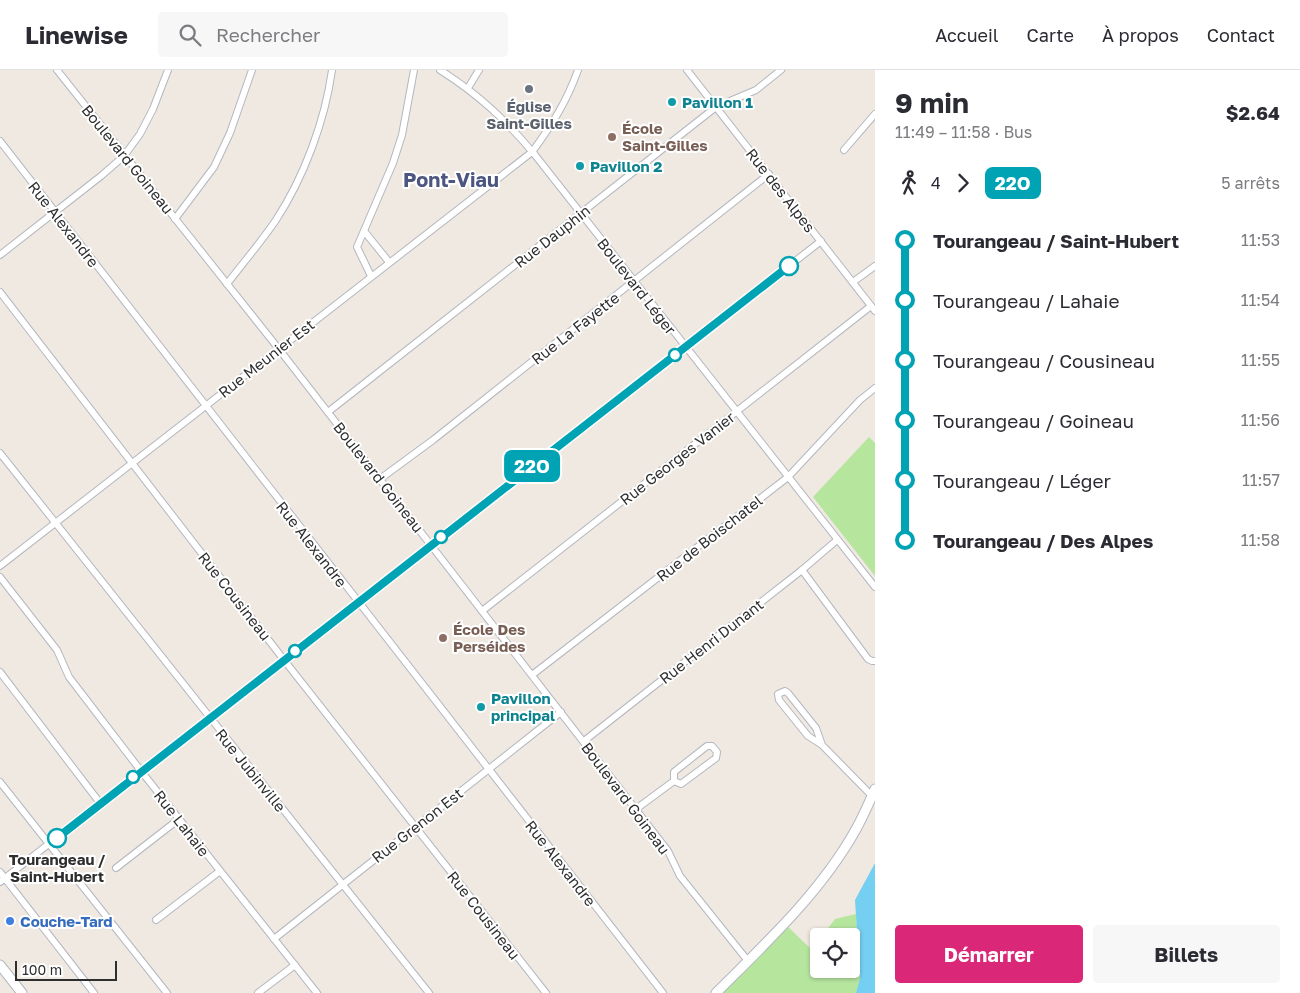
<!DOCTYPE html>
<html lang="fr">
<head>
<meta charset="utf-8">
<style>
  :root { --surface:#fff; --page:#f7f7f7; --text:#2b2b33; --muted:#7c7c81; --line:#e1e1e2; --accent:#db2777 }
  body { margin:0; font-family:"Golos Text",sans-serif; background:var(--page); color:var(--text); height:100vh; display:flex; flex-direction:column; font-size:19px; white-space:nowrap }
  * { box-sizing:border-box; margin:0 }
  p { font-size:16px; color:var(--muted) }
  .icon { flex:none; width:28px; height:28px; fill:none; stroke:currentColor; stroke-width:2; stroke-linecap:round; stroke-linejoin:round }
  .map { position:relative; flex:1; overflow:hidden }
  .drawer { display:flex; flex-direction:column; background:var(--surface); width:425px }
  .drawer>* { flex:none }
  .badge { padding:0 10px; border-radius:8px; font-size:18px; line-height:32px }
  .tools { position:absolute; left:810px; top:858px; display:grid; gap:10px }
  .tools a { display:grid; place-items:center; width:50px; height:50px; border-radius:5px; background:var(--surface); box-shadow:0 1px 4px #0004; font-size:25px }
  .scale { position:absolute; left:15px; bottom:12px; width:102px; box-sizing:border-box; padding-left:5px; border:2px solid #2e2e2e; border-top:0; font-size:14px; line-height:18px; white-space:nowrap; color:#2e2e2e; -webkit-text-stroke:4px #fff; paint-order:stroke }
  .map>.badge { position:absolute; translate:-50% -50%; box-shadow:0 0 0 2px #fff }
  .legs { display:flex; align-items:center; gap:8px; height:55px; padding:0 20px; font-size:16px }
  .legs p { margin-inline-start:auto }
  .head { display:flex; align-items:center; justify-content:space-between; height:85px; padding:0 20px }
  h1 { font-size:28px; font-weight:700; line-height:38px }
  .primary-button { display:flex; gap:10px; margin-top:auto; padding:10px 20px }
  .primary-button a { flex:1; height:58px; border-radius:5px; background:var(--accent); color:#fff; font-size:20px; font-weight:700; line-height:58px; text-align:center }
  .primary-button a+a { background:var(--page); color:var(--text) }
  ul { padding:0 20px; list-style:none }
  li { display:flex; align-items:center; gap:18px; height:60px; font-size:19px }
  li i { display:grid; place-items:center; width:8px; height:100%; margin:0 6px; background:currentColor }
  li i::after { content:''; width:12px; height:12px; margin:-6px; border:4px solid; border-radius:50%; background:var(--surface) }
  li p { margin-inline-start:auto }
  li:first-child i { background:linear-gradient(#0000 50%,currentColor 0) }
  li:last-child i { background:linear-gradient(currentColor 50%,#0000 0) }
  header { display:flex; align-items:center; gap:30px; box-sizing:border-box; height:70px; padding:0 25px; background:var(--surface); border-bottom:1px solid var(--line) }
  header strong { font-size:24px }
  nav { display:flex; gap:28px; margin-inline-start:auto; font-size:18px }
  .search { width:350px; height:45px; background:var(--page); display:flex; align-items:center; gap:12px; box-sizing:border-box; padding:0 18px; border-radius:5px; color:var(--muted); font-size:19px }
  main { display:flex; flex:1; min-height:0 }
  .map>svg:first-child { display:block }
</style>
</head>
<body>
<header>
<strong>Linewise</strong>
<div class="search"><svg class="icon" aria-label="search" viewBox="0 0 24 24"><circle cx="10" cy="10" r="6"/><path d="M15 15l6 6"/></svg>Rechercher</div>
<nav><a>Accueil</a><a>Carte</a><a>À propos</a><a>Contact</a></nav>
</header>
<main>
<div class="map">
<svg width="875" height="923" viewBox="0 0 875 923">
  <rect width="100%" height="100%" fill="#efe9e1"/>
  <!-- green -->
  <g fill="#b6e59e">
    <path d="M869 367 875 373V506L813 427Z"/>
    <path d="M856 844 860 908 856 923H716L785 854 812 880 819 871V899H851V866H822L835 849Z"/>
  </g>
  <!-- water -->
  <path fill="#75cff0" d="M875 793V923H856L860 908 855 830Z"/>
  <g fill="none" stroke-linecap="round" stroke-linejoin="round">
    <defs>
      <g id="street">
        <path d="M57 0 282 283 668 781 680 806 748 891"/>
        <path d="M440 0C478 24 506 50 535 85L875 517"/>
        <path d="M687 0 875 241"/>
        <path d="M468 18 479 0"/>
        <path d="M0 71 663 923"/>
        <path d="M844 80 875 44"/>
        <path d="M175 149 214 97 230 63 252 0"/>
        <path d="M364 161 389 192"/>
        <path d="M0 185 101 106 124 86 140 64 153 39 168 0"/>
        <path d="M371 206 357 177 393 93 402 65 414 0"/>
        <path d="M853 212 875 196"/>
        <path d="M227 214C243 193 261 172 276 150 304 107 325 51 332 0"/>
        <path d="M0 222 284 590 546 923"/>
        <path d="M328 342 716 37 756 20 781 0"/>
        <path d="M0 383 429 923"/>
        <path d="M380 409 433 370 769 104"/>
        <path d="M0 496 532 82C552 55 567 31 578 0"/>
        <path d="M802 500 868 589 872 591H875"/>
        <path d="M0 507 57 580 69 607 141 701 317 923"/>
        <path d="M482 541 871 236"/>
        <path d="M0 602 100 733"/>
        <path d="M532 605 788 407 860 330 875 318"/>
        <path d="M584 671 802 500 837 470"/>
        <path d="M822 675 816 658 788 623 785 621 778 624 779 630 808 666 822 675 872 726"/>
        <path d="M707 676H712L717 682 716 688 681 714 674 711V702Z"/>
        <path d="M0 712 167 923"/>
        <path d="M636 739 674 711"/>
        <path d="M116 798 179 749"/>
        <path d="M0 802 94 923"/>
        <path d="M0 812 821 171"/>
        <path d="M156 850 220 801"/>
        <path d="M274 869 561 642"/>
        <path d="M258 923 295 895"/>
      </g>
      <g id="secondary">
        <path d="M0 895 22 923"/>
        <path d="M716 923C766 873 820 823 855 761 863 747 869 733 875 719"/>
      </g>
    </defs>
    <!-- street casing -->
    <use href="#street" stroke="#b4b7c1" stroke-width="8"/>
    <!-- secondary casing -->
    <use href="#secondary" stroke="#b4b7c1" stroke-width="11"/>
    <!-- street -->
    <use href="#street" stroke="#fff" stroke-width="6"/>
    <!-- secondary -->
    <use href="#secondary" stroke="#fff" stroke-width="9"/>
  </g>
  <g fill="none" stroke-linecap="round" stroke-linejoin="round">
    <defs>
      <path id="line-1" d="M57 768 789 196"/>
    </defs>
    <!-- line-1 casing -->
    <use href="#line-1" stroke="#fff" stroke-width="11"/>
    <!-- line-1 -->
    <use href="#line-1" stroke="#00a3b4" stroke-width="8"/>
  </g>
  <!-- markers -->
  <circle fill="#6b7280" stroke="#fff" stroke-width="2" cx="529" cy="19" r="5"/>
  <g fill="#0f9aa8" stroke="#fff" stroke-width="2">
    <circle cx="672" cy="32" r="5"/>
    <circle cx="580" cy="96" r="5"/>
    <circle cx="481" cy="637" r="5"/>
  </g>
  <g fill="#8d6e63" stroke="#fff" stroke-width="2">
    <circle cx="612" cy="67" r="5"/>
    <circle cx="443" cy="568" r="5"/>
  </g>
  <g fill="#fff" stroke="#00a3b4" stroke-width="2.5">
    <circle cx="789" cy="196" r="9"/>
    <circle cx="675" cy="285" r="6"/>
    <circle cx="441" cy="467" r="6"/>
    <circle cx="295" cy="581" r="6"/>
    <circle cx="133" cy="707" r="6"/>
    <circle cx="57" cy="768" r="9"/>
  </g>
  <circle fill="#3f7fe0" stroke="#fff" stroke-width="2" cx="10" cy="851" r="5"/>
  <g text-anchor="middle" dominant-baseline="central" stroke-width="4" stroke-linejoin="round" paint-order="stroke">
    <!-- culture labels -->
    <g font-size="15" font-weight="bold" fill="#0d838f" stroke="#fff" text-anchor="start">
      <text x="682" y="32">Pavillon 1</text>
      <text x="590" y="96">Pavillon 2</text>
      <text x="491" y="628">Pavillon<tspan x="491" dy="17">principal</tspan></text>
    </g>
    <!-- worship labels -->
    <g font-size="15" font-weight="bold" fill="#5b616d" stroke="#fff">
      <text x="529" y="36">Église<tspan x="529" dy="17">Saint-Gilles</tspan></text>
    </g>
    <!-- education labels -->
    <g font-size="15" font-weight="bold" fill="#785e54" stroke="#fff" text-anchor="start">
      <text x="622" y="58">École<tspan x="622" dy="17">Saint-Gilles</tspan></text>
      <text x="453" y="559">École Des<tspan x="453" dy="17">Perséides</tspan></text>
    </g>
    <!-- street labels -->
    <g font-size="15" fill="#2e2e2e" stroke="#fff">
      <text transform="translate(128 89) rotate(51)">Boulevard Goineau</text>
      <text transform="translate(781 120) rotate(52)">Rue des Alpes</text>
      <text transform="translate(64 154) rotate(52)">Rue Alexandre</text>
      <text transform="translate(552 166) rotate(-38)">Rue Dauphin</text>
      <text transform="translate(637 216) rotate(52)">Boulevard Léger</text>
      <text transform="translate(575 258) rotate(-38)">Rue La Fayette</text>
      <text transform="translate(266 288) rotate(-38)">Rue Meunier Est</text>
      <text transform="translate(677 388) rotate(-38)">Rue Georges Vanier</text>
      <text transform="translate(379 407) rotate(52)">Boulevard Goineau</text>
      <text transform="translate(709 468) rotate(-38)">Rue de Boischatel</text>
      <text transform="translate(312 474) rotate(52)">Rue Alexandre</text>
      <text transform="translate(235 526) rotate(52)">Rue Cousineau</text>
      <text transform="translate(711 571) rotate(-38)">Rue Henri Dunant</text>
      <text transform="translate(251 700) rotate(51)">Rue Jubinville</text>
      <text transform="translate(626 728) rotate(53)">Boulevard Goineau</text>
      <text transform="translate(182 753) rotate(52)">Rue Lahaie</text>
      <text transform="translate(417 755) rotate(-38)">Rue Grenon Est</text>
      <text transform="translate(561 793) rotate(52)">Rue Alexandre</text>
      <text transform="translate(484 845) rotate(52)">Rue Cousineau</text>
    </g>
    <!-- stop labels -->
    <g font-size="15" font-weight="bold" fill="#2e2e2e" stroke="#fff">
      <text x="57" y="789">Tourangeau /<tspan x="57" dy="17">Saint-Hubert</tspan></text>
    </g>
    <!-- shop labels -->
    <g font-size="15" font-weight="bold" fill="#366cbe" stroke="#fff" text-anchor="start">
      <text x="20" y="851">Couche-Tard</text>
    </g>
    <!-- district labels -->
    <g font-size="20" font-weight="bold" fill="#4d5680" stroke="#fff">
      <text x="451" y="109">Pont-Viau</text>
    </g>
  </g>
</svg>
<div class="tools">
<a><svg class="icon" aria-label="locate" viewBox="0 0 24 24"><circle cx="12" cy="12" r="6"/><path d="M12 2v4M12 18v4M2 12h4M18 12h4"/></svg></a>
</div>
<div class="scale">100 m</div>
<b class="badge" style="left:532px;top:396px;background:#00a3b4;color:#fff">22O</b>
</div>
<section class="drawer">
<div class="head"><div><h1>9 min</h1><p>11:49 – 11:58 · Bus</p></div><b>$2.64</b></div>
<div class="legs"><svg class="icon" aria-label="walk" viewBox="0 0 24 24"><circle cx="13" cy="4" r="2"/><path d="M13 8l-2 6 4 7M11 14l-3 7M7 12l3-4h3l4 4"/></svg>4<svg class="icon" aria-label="forward" viewBox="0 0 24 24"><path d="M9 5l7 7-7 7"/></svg><b class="badge" style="background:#00a3b4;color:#fff">22O</b><p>5 arrêts</p></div>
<ul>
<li><i style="color:#00a3b4"></i><b>Tourangeau / Saint-Hubert</b><p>11:53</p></li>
<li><i style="color:#00a3b4"></i><span>Tourangeau / Lahaie</span><p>11:54</p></li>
<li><i style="color:#00a3b4"></i><span>Tourangeau / Cousineau</span><p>11:55</p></li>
<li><i style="color:#00a3b4"></i><span>Tourangeau / Goineau</span><p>11:56</p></li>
<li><i style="color:#00a3b4"></i><span>Tourangeau / Léger</span><p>11:57</p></li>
<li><i style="color:#00a3b4"></i><b>Tourangeau / Des Alpes</b><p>11:58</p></li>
</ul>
<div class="primary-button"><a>Démarrer</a><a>Billets</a></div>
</section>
</main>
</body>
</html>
